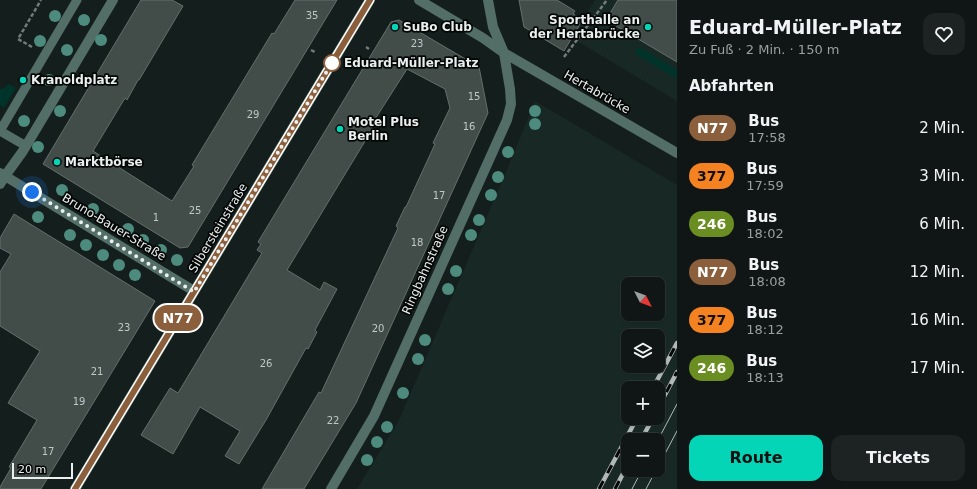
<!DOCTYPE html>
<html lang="de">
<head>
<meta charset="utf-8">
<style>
  :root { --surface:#0f1615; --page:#1d2322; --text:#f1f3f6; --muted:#9b9fa0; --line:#2f3534; --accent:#03d5b6 }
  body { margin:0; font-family:"DejaVu Sans",sans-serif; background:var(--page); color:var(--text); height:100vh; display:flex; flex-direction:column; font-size:15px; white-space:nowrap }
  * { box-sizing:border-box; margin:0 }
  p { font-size:13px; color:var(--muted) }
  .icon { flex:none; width:22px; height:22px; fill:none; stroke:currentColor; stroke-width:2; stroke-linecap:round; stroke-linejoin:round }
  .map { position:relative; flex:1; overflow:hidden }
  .details { display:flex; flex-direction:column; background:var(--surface); width:300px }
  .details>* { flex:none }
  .badge { padding:0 8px; border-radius:13px; font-size:14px; line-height:26px }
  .needle { width:26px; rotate:132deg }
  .buttons { position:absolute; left:621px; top:277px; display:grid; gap:8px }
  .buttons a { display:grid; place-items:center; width:44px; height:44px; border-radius:8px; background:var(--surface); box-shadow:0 1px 3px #0004,0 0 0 1px var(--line); font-size:20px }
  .scale { position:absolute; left:12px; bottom:10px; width:61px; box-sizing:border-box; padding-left:4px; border:2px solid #eaf0ef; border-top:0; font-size:11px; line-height:14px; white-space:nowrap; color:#eaf0ef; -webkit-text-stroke:3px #040706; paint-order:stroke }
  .you { position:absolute; width:20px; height:20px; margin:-10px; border:3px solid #fff; border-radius:50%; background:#1a73e8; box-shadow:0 0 0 6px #1a73e833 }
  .map>.badge { position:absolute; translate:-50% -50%; box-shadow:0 0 0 2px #fff }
  h2 { padding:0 12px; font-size:15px; line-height:36px }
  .round { display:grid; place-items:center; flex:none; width:42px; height:42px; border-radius:12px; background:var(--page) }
  .overview { display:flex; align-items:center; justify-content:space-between; height:68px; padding:0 12px }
  h1 { font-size:19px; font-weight:800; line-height:30px }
  .button { display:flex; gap:8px; margin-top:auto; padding:8px 12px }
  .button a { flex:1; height:46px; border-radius:12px; background:var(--accent); color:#111; font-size:16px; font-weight:800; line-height:46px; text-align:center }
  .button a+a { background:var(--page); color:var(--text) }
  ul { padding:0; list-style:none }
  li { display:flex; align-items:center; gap:12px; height:48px; padding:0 12px }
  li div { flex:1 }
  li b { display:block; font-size:15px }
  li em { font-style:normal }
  li .badge { min-width:44px; font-weight:700; text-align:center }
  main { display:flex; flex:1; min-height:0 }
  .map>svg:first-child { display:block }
</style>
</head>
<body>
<main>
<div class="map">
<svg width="677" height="489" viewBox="0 0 677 489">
  <rect width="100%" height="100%" fill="#141e1c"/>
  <!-- built -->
  <g fill="#182925" fill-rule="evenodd">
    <path d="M595 0H677V101L572 38Z"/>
    <path d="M535 101 677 185V489H357L399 420 506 172ZM628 284H658V314H628ZM628 336H658V366H628ZM628 388H658V418H628ZM628 440H658V470H628Z"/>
  </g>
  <!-- green -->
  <g fill="#00332a">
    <path d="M637 48H641L677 70V79L637 55 635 52Z"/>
    <path d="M9 84 16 88 4 108 0 105V89L4 88Z"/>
  </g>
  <!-- building -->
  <g fill="#424d4a" stroke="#646f6c">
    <path d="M141 0H172L183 6 139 80H138L127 100 125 98 93 151 172 201 194 166 192 165 272 33 274 34 295 0H337L188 247 180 248 43 164Z"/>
    <path d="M519 0H557L575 11 573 14 583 19 564 51 524 27Z"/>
    <path d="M618 0H677V62L606 20Z"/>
    <path d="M399 20 479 67 488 113 356 403 304 489H262L319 392 321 393 398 228 396 226 405 207H406L435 144 433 143 450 108 445 89 407 69 370 127 373 128 287 270 320 290 324 282 337 289 315 330 317 332 308 349 306 348 266 420 239 464 225 456 240 431 200 407 173 454 141 435 170 388 178 393 262 253 257 250 261 244 258 242 391 22Z"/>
    <path d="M14 214 155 301 41 489H0V487L11 468 9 467 37 420 8 403 40 351 0 326V272L11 254 0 248V238Z"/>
  </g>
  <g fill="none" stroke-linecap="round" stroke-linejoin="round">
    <!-- path -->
    <g stroke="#737b7a" stroke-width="2.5" stroke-dasharray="4 2" stroke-linecap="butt">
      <path d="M32 47 18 39 41 0"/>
      <path d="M366 47 369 49"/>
      <path d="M311 50 315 52"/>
      <path d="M564 57 607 0"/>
    </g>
    <!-- service -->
    <g stroke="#526e67" stroke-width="9">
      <path d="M0 131 77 0"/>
      <path d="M0 131 26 146"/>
    </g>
    <!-- minor -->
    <g stroke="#526e67" stroke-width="10">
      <path d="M419 0 483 38 504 53 677 153"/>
      <path d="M0 173 194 291"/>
      <path d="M0 184 5 176 23 151 113 0"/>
      <path d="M331 489 374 416 507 120 511 104 510 89 504 53 493 27 488 0"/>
    </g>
    <!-- tertiary -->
    <path stroke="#526e67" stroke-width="10" d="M75 489 370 0"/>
    <!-- tram -->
    <g stroke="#b1b8b7" stroke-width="1">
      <path d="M658 440 677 404"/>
      <path d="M658 467 677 431"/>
      <path d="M632 489 642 470"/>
      <path d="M646 489 656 470"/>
    </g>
    <defs>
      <g id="rail">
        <path d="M653 388 677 343"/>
        <path d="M658 408 677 372"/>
        <path d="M641 440 653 418"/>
        <path d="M599 489 637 418"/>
        <path d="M615 489 628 464"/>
      </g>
    </defs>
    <!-- rail casing -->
    <use href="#rail" stroke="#b1b8b7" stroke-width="4.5"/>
    <!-- rail -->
    <use href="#rail" stroke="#040706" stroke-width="3" stroke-dasharray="9" stroke-linecap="butt"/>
  </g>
  <!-- trees -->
  <g fill="#4c8b7d">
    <circle cx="55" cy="16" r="6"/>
    <circle cx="84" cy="20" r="6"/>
    <circle cx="101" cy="40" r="6"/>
    <circle cx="40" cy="41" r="6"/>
    <circle cx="67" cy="50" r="6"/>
    <circle cx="49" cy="80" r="6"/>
    <circle cx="60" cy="111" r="6"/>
    <circle cx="535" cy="111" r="6"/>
    <circle cx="24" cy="121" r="6"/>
    <circle cx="535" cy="124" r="6"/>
    <circle cx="38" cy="147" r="6"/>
    <circle cx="508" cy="152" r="6"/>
    <circle cx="498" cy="177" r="6"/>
    <circle cx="62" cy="190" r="6"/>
    <circle cx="491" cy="195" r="6"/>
    <circle cx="93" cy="209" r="6"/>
    <circle cx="38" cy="217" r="6"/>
    <circle cx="479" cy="220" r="6"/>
    <circle cx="128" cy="229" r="6"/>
    <circle cx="70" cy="235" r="6"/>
    <circle cx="471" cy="235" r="6"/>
    <circle cx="143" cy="240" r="6"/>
    <circle cx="86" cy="245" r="6"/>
    <circle cx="161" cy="250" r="6"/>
    <circle cx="103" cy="255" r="6"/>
    <circle cx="177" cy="260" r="6"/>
    <circle cx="119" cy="265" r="6"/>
    <circle cx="456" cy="271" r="6"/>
    <circle cx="135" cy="275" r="6"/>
    <circle cx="448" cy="289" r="6"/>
    <circle cx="425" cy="340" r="6"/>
    <circle cx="418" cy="359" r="6"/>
    <circle cx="403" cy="393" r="6"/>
    <circle cx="387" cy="427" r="6"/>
    <circle cx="377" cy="442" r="6"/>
    <circle cx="367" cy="460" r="6"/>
  </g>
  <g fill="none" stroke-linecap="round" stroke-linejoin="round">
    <defs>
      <path id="line" d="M75 489 370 0"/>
    </defs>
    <!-- line casing -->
    <use href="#line" stroke="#fff" stroke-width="9"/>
    <!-- line -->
    <use href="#line" stroke="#8b5e3c" stroke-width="6"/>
    <!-- walk -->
    <path stroke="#eaf0ef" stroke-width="4" stroke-dasharray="0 7.2" d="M32 192 194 292 333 61 332 63"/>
  </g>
  <!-- markers -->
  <g fill="#03d5b6" stroke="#040706" stroke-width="1.5">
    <circle cx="395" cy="27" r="4"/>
    <circle cx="648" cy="27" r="4"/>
    <circle cx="23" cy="80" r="4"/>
    <circle cx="340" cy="129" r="4"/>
    <circle cx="57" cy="162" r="4"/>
  </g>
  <circle fill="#fff" stroke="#8b5e3c" stroke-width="2" cx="332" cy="63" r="8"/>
  <g text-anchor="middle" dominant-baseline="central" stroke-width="3.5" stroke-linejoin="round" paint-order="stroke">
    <!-- number labels -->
    <g font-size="10" fill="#c0c7c6">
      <text x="312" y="15">35</text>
      <text x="417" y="43">23</text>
      <text x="474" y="96">15</text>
      <text x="253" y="114">29</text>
      <text x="469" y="126">16</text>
      <text x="439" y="195">17</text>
      <text x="195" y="210">25</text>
      <text x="156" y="217">1</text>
      <text x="417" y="242">18</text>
      <text x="124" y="327">23</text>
      <text x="378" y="328">20</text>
      <text x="266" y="363">26</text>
      <text x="97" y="371">21</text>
      <text x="79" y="401">19</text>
      <text x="333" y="420">22</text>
      <text x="48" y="451">17</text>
    </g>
    <!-- poi labels -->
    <g font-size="12" font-weight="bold" fill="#eaf0ef" stroke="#040706" text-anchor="start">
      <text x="640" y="20" text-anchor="end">Sporthalle an<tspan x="640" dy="14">der Hertabrücke</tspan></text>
      <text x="403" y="27">SuBo Club</text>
      <text x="31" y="80">Kranoldplatz</text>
      <text x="348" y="122">Motel Plus<tspan x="348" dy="14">Berlin</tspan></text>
      <text x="65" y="162">Marktbörse</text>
    </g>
    <!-- stop labels -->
    <g font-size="12" font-weight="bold" fill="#eaf0ef" stroke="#040706" text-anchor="start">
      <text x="344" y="63">Eduard-Müller-Platz</text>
    </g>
    <!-- street labels -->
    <g font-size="12" fill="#eaf0ef" stroke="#040706">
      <text transform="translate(597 92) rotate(30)">Hertabrücke</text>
      <text transform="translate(114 227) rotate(31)">Bruno-Bauer-Straße</text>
      <text transform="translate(218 228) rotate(-59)">Silbersteinstraße</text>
      <text transform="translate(425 270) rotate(-66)">Ringbahnstraße</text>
    </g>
  </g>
</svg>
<div class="buttons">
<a><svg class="needle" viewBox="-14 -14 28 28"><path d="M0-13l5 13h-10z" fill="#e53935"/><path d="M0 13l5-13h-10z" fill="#9b9fa0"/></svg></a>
<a><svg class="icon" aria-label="layers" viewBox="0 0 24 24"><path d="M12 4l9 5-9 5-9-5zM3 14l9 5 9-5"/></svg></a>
<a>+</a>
<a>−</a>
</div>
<div class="scale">20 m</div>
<div class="you" style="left:32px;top:192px"></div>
<b class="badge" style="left:178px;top:318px;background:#8b5e3c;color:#fff">N77</b>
</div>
<section class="details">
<div class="overview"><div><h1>Eduard-Müller-Platz</h1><p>Zu Fuß · 2 Min. · 150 m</p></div><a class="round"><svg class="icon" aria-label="heart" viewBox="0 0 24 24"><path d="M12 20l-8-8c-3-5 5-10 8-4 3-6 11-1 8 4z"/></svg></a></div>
<h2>Abfahrten</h2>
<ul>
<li><span class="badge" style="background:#8b5e3c;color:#fff">N77</span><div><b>Bus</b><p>17:58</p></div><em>2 Min.</em></li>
<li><span class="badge" style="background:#f58220;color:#111">377</span><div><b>Bus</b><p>17:59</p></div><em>3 Min.</em></li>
<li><span class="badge" style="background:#6b8e23;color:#fff">246</span><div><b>Bus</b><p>18:02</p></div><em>6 Min.</em></li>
<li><span class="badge" style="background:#8b5e3c;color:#fff">N77</span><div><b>Bus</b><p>18:08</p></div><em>12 Min.</em></li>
<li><span class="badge" style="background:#f58220;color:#111">377</span><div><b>Bus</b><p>18:12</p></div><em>16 Min.</em></li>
<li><span class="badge" style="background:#6b8e23;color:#fff">246</span><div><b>Bus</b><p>18:13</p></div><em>17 Min.</em></li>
</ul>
<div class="button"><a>Route</a><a>Tickets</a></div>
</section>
</main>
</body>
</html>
